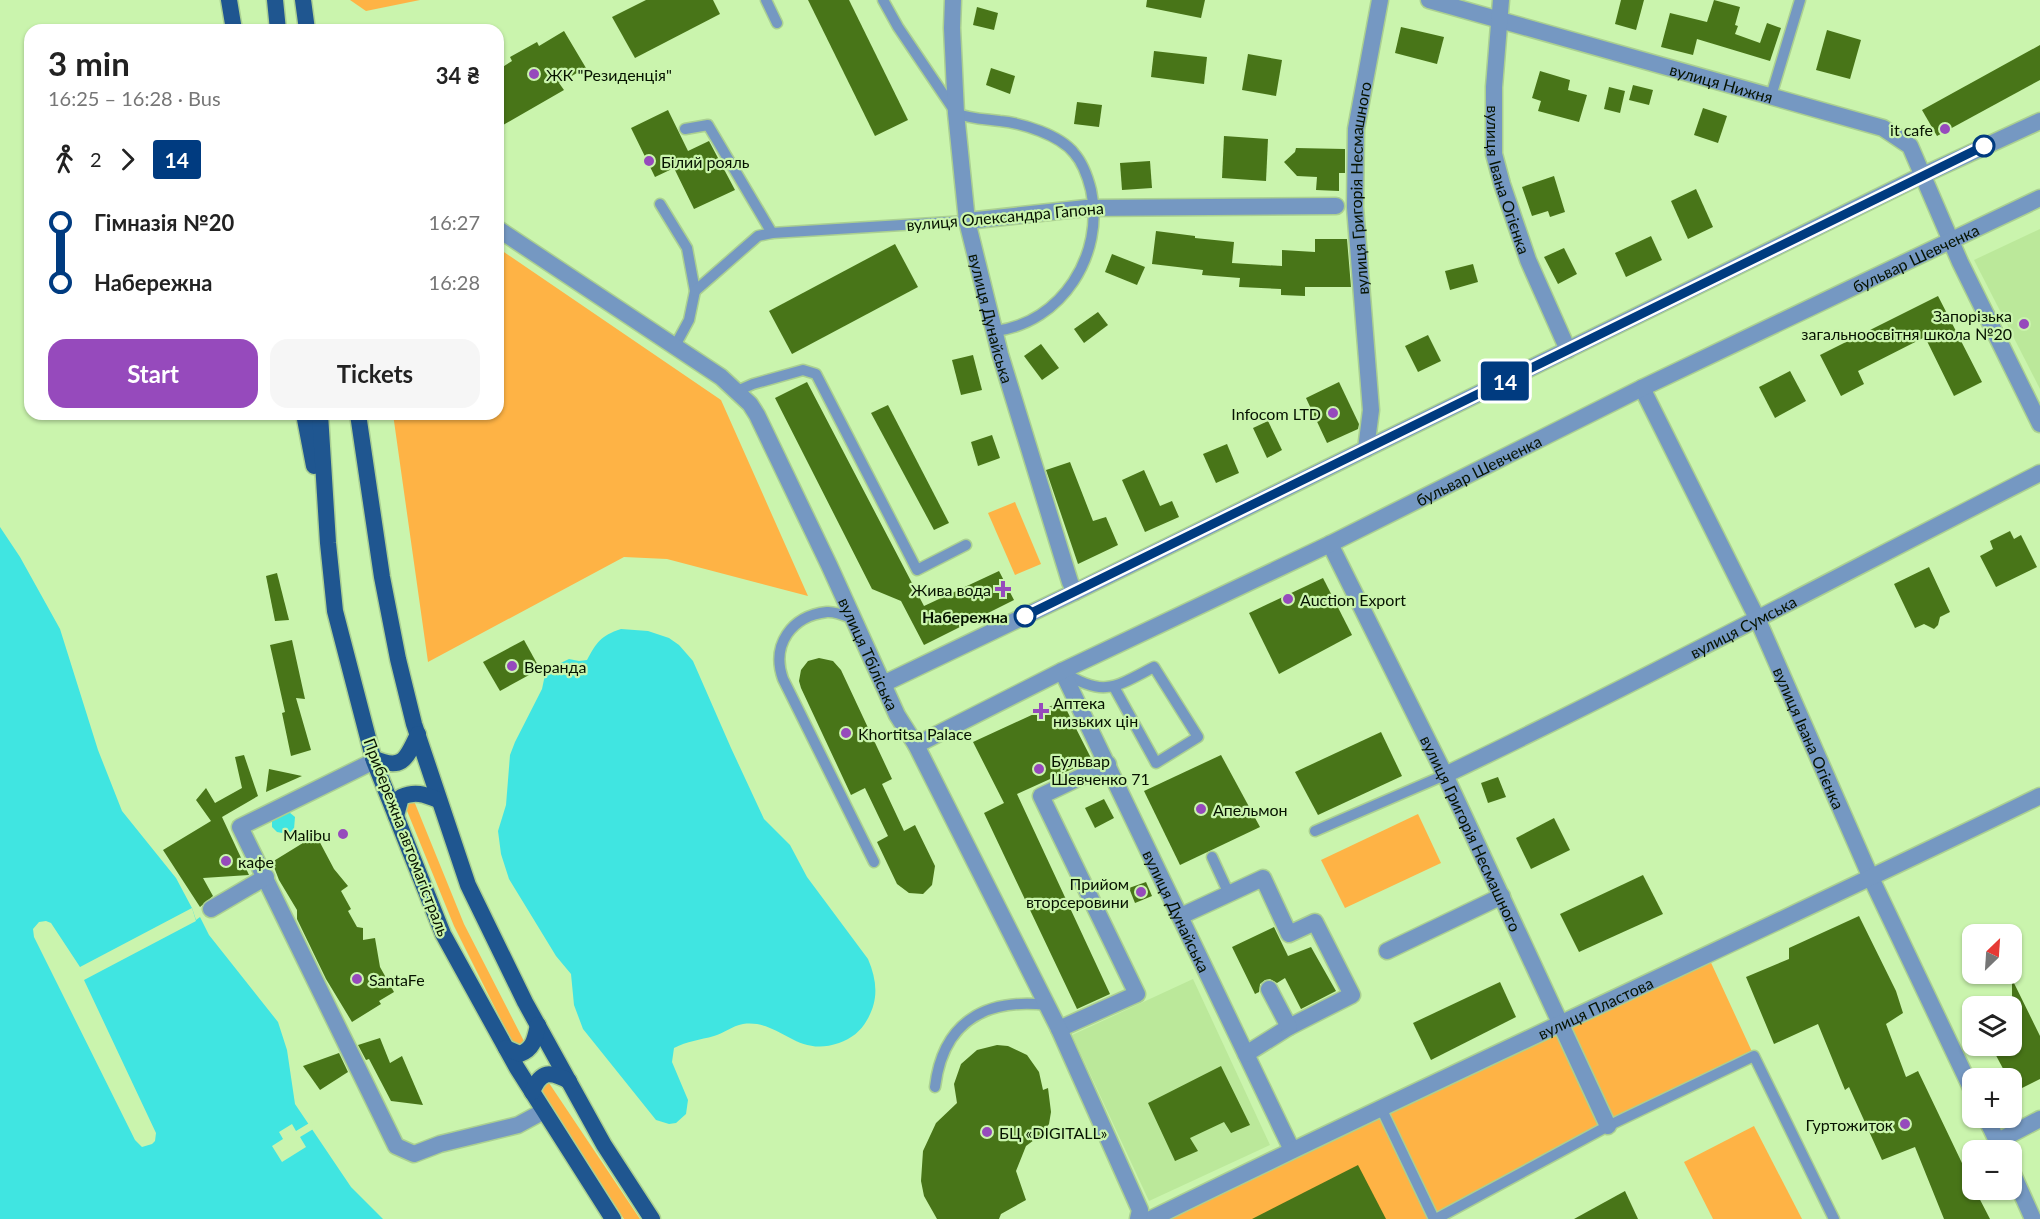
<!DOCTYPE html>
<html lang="en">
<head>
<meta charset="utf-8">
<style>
  :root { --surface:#fff; --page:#f6f6f6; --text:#222; --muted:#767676; --accent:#964abc }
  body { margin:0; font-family:Lato,sans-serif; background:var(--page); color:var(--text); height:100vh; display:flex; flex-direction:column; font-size:22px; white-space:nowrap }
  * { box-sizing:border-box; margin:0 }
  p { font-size:20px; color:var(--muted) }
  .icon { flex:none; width:33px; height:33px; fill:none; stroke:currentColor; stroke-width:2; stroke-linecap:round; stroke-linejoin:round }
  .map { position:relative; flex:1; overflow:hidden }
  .details { position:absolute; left:24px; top:24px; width:480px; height:396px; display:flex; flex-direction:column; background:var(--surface); border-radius:18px; box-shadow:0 2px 4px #0004 }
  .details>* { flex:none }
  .badge { padding:0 12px; border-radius:4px; font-size:21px; line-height:39px }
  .needle { width:39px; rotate:25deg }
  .buttons { position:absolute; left:1962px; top:924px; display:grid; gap:12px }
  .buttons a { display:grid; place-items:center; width:60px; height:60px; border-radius:12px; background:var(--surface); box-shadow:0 2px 4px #0004; font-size:30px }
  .map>.badge { position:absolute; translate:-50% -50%; box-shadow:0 0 0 3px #fff }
  .legs { display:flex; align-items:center; gap:9px; height:66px; padding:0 24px; font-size:20px }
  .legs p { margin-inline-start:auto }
  .overview { display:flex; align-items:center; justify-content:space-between; height:102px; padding:0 24px }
  h1 { font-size:33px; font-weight:700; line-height:45px }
  .primary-button { display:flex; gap:12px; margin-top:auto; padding:12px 24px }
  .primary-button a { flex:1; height:69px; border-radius:18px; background:var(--accent); color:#fff; font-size:24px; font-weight:700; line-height:69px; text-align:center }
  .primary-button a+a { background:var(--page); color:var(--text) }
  ul { padding:0 24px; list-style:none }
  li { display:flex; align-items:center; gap:21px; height:60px; font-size:22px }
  li i { display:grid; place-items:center; width:9px; height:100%; margin:0 8px; background:currentColor }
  li i::after { content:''; width:15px; height:15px; margin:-8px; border:4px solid; border-radius:50%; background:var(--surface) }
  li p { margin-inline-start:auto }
  li:first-child i { background:linear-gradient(#0000 50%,currentColor 0) }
  li:last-child i { background:linear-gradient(currentColor 50%,#0000 0) }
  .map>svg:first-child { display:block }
</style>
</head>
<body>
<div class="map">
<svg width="2040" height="1219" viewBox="0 0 2040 1219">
  <rect width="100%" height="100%" fill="#caf4ad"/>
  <!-- built -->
  <g fill="#bbe89a">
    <path d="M2040 229V389L1974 260Z"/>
    <path d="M1193 979 1270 1145 1149 1201 1072 1035Z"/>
  </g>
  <!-- green -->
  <g fill="#feb345">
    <path d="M350 0H420L366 11Z"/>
    <path d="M498 248 721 400 808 596 667 559 624 557 428 662 393 414H498Z"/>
    <path d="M1015 502 1041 564 1015 575 988 513Z"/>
    <path d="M412 796 464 924 527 1047 516 1050 454 926 403 801Z"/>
    <path d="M1418 814 1441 863 1345 908 1321 860Z"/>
    <path d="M1707 954 1754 1056 1436 1219H1139L1142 1213 1292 1150Z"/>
    <path d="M547 1080 640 1219H624L538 1088Z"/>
    <path d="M1754 1126 1802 1219H1713L1684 1162Z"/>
  </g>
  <!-- water -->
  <g fill="#40e5e1">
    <path d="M0 527 20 557 60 629 98 750 122 811 176 878 192 908 196 920 200 917 209 935 278 1022 287 1050 295 1104 351 1187 383 1219H0Z"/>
    <path d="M621 629 648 631 669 638 679 645 693 661 731 748 764 819 790 845 807 877 868 959C877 980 879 1000 867 1020 861 1031 851 1039 839 1043 795 1058 781 1019 743 1024 732 1026 724 1033 714 1036 700 1040 687 1041 674 1048L672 1062 688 1100 686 1114 676 1123 669 1124 656 1120 652 1115 583 1029 574 1005 571 974 556 956 509 879 501 854 498 831 506 805 510 755 515 742 542 689 546 670 569 659 579 661 587 660C597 642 600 636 621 629Z"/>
    <path d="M289 812 295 817 294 829 288 834 277 832 272 827V819Z"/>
  </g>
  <!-- pier -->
  <g fill="#caf4ad">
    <path d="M192 908 196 921 84 980 156 1133 155 1141 152 1144 142 1147 135 1140 34 937 33 929 39 922 46 921 51 923 80 967Z"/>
    <path d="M311 1122 315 1128 300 1137 306 1147 282 1162 272 1146 283 1139 279 1132 292 1124 296 1131Z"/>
  </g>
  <!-- building -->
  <g fill="#487518">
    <path d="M646 0H713L720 14 635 58 612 17Z"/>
    <path d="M808 0H849L908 120 875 136Z"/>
    <path d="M1147 0H1205L1201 18 1146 7Z"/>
    <path d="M1621 0H1644L1636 30 1615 24Z"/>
    <path d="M1714 0 1740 7 1735 25 1738 26 1735 34 1760 43 1767 23 1781 28 1770 61 1697 39 1693 55 1661 47 1670 13 1707 22Z"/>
    <path d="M977 7 998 13 994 30 973 25Z"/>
    <path d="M1401 27 1444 37 1437 64 1395 53Z"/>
    <path d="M1827 30 1861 40 1850 79 1816 70Z"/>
    <path d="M564 31 586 68 559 83 564 90 498 128V70L512 61 510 57 537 42 539 46Z"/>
    <path d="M2040 45V80L1937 136 1922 110Z"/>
    <path d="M1154 51 1207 57 1204 84 1151 77Z"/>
    <path d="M1248 54 1282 60 1276 96 1242 90Z"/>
    <path d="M991 68 1015 76 1010 94 986 85Z"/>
    <path d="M1540 71 1570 80 1568 90 1587 95 1579 122 1538 111 1541 101 1532 98Z"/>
    <path d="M1633 85 1653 90 1649 105 1629 100Z"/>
    <path d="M1609 87 1625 91 1620 113 1604 109Z"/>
    <path d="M1077 102 1102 105 1099 127 1074 124Z"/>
    <path d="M1703 108 1727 116 1718 143 1694 135Z"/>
    <path d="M668 110 688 151 709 141 735 190 694 209 674 168 655 177 631 128Z"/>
    <path d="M1224 136 1268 139 1266 181 1222 178Z"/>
    <path d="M1296 148 1345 149V173H1339V191L1316 190 1317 177 1297 176 1284 162 1295 152Z"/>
    <path d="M1150 161 1152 188 1122 190 1120 163Z"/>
    <path d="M1554 176 1565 212 1550 217 1548 211 1532 216 1522 187Z"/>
    <path d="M1696 189 1713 227 1688 239 1671 201Z"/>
    <path d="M1156 231 1195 236V238L1234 242 1232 263 1282 266V250L1315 252V239H1347L1351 287H1305V296L1281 295V289L1239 287 1240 278 1202 275 1203 270 1152 264Z"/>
    <path d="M1651 236 1662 260 1626 277 1615 253Z"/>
    <path d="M895 244 918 287 792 354 769 311Z"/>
    <path d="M1564 248 1577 274 1558 284 1544 257Z"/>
    <path d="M1112 254 1145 267 1137 285 1105 272Z"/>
    <path d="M1473 264 1478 282 1450 290 1445 271Z"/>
    <path d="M1938 296 1982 382 1954 396 1925 337 1858 371 1864 384 1841 396 1820 355Z"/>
    <path d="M1098 312 1108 325 1084 343 1074 329Z"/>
    <path d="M1428 335 1441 361 1418 372 1405 346Z"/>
    <path d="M1041 344 1059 368 1042 380 1024 356Z"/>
    <path d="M973 355 982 390 961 395 952 360Z"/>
    <path d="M1790 371 1806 401 1775 418 1759 387Z"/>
    <path d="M807 382 924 606 999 571 1014 600 924 645 901 601 872 589 775 398Z"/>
    <path d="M1339 382 1359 424 1358 429 1327 443 1306 398Z"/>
    <path d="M888 405 949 523 934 530 871 413Z"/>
    <path d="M1268 421 1282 450 1267 458 1253 428Z"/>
    <path d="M992 435 1000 458 978 466 971 442Z"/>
    <path d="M1227 444 1239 473 1216 483 1203 454Z"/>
    <path d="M1070 462 1093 521 1106 517 1118 545 1078 564 1046 470Z"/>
    <path d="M1144 470 1160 506 1172 501 1179 517 1145 532 1122 480Z"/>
    <path d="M2010 531 2014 539 2021 535 2037 567 1996 587 1980 556 1993 549 1990 541Z"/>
    <path d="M1929 567 1950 612 1940 617 1938 625 1934 629 1924 624 1915 628 1894 584Z"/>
    <path d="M277 573 289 620 275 621 266 576Z"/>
    <path d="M1323 578 1352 635 1279 674 1249 613Z"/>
    <path d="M292 640 305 699 296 698 311 750 291 756 282 713 285 712 270 645Z"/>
    <path d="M524 640 540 669 500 691 483 662Z"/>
    <path d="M819 658 833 661 841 670 892 779 882 784 904 831 915 825 935 866 932 885 923 894 909 893 897 884 877 842 888 836 865 788 851 795 801 688 799 681 801 670 808 661Z"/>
    <path d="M1062 701 1092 760 1017 794 1110 994 1077 1009 984 813 1004 803 973 742Z"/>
    <path d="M1381 732 1402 776 1318 815 1295 772Z"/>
    <path d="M244 755 258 796 222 817 249 875 203 878 213 896 200 907 163 850 211 821 196 800 206 788 215 803 242 788 235 757Z"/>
    <path d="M1221 755 1260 827 1180 865 1144 791Z"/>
    <path d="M269 769 302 776 266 792Z"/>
    <path d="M1498 777 1506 797 1488 803 1481 783Z"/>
    <path d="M1104 799 1114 818 1095 828 1085 808Z"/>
    <path d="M1554 818 1570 850 1531 869 1516 838Z"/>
    <path d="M316 835 334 869 348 886 341 891 351 909 348 911 357 927 363 928V940L375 938 380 967 394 992 379 1001 381 1004 352 1022 326 979 297 919V910L279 880 272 862Z"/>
    <path d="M1643 875 1663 914 1579 952 1560 914Z"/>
    <path d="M1146 882 1152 896 1135 903 1129 888Z"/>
    <path d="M1859 916 1896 991 1903 1013 1886 1024 1906 1077 1918 1071 1972 1184V1190H1975L1990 1219H1944L1915 1147 1882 1160 1849 1087 1845 1090 1818 1024 1774 1044 1746 977 1789 959V948Z"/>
    <path d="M1274 927 1288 956 1311 947 1336 991 1301 1009 1285 978 1277 983 1270 979 1265 980 1260 984 1259 992 1255 994 1232 947Z"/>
    <path d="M2012 979 2040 1036V1079L2014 1092 2012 1086V1078H2008L1991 1046H2012Z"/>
    <path d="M1500 982 1516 1017 1431 1060 1413 1023Z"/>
    <path d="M380 1038 390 1063 402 1056 423 1105 391 1101 369 1059 366 1060 358 1045Z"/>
    <path d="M997 1045 1008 1046 1027 1055 1039 1072 1043 1090 1048 1088 1051 1112 1049 1124 1042 1134 1026 1146 1016 1171 1026 1200 1001 1214 999 1219H937L924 1196 921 1181 923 1151 936 1123 957 1103 954 1084 961 1064 977 1050Z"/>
    <path d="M339 1053 348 1072 320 1090 303 1066Z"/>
    <path d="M1221 1066 1250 1125 1231 1133 1224 1122 1190 1138 1198 1151 1175 1161 1148 1103Z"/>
    <path d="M1358 1165 1386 1219H1252Z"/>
    <path d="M1625 1191 1638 1219H1574Z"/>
  </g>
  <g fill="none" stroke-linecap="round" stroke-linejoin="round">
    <defs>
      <g id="service">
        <path d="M766 0 777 23"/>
        <path d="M883 0 898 27 956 113C970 119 984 119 1000 121 1022 123 1060 135 1074 153 1083 163 1088 178 1091 190 1105 254 1062 323 995 331"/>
        <path d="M1771 96 1800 0"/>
        <path d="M685 129 708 125 772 233"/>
        <path d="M660 204 687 248 695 291 689 320 675 346"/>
        <path d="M695 291 758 236 772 233 967 221"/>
        <path d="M737 391 753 384 803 370 816 374 917 570 966 545"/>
        <path d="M854 619C846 616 835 611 827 612 791 616 771 645 783 679L874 862"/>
        <path d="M1065 673C1104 698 1117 686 1154 667L1198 737 1156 763 1114 687"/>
        <path d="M1315 831 1445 775"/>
        <path d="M1212 857 1229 894"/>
        <path d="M935 1087C943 1022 985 998 1047 1005"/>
        <path d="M1381 1108 1434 1219"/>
        <path d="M1436 1219 1608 1126 1754 1056 1834 1219"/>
      </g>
      <g id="minor">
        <path id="s1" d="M953 0 952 28 956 113 967 221 1000 354 1070 582 1075 592"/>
        <path id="s2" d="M1429 0 1883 128 1910 146 1960 262 2040 424"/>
        <path id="s3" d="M1501 0 1494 87V154L1502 184 1528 260 1568 350"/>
        <path d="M967 221 1086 208 1336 206"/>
        <path id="s4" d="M1642 388 1757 618 1871 878 1972 1090"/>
        <path id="s5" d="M1366 449 1371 410 1355 207 1356 129 1380 0"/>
        <path id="s6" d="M1330 544 1445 775 1608 1126"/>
        <path id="s7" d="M1062 671 1292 1150"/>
        <path d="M374 761 240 827 396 1146 414 1154 440 1144 518 1125 544 1111"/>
        <path id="s8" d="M1445 775C1646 679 1842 574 2040 473"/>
        <path d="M211 909 266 877"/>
        <path d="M1181 916 1263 878 1289 934 1315 922 1352 995 1289 1027 1246 1054"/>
        <path d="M1387 951 1502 896"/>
        <path d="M1269 989 1289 1027"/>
        <path d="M1059 1029 1137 994 1041 796 1108 764"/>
        <path d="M1986 1118 2001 1149"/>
        <path d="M1998 1141 2040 1119"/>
        <path d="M2012 1172 2033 1219"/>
        <path id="s9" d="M1151 1219C1446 1074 1745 940 2040 796"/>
      </g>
      <g id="tertiary">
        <path id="s10" d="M498 229 721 377 750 404 757 415 829 565 897 715 916 745 1059 1029 1140 1210 1138 1219"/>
        <path d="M883 684 1075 592 1921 176 2040 121"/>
        <path id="s11" d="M916 745 1062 671 1330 544 1642 388 2040 198"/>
      </g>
      <g id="primary">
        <path d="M229 0 234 30"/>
        <path d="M275 0 278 30"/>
        <path d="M303 0 307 30"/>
        <path d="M304 414 314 466"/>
        <path d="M320 414 328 543 335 611 374 761 443 934 517 1068 613 1219"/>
        <path d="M358 414 382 577 398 659 414 724 468 885 525 1002 604 1145 652 1219"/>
        <path d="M373 758C402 771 406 760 418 734"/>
        <path d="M396 816 401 797C415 791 424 794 438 800"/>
        <path d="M506 1048 520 1054C534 1049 535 1038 538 1025"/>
        <path d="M532 1092C541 1070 550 1071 569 1081"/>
      </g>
    </defs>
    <!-- service casing -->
    <use href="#service" stroke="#abd091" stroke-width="13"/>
    <!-- minor casing -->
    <use href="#minor" stroke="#abd091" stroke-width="19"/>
    <!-- tertiary casing -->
    <use href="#tertiary" stroke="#abd091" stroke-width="19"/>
    <!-- primary casing -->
    <use href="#primary" stroke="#abd091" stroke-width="19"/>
    <!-- service -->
    <use href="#service" stroke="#7598c2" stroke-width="10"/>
    <!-- minor -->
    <use href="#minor" stroke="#7598c2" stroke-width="16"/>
    <!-- tertiary -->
    <use href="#tertiary" stroke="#7598c2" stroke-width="16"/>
    <!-- primary -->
    <use href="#primary" stroke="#1f5690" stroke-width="16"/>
  </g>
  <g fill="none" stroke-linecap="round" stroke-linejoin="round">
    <defs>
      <path id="line-1" d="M1025 616 1984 146"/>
    </defs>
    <!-- line-1 casing -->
    <use href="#line-1" stroke="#fff" stroke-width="14"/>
    <!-- line-1 -->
    <use href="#line-1" stroke="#003b80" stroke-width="9"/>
  </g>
  <!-- markers -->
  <g fill="#964abc" stroke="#caf4ad" stroke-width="2">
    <circle cx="534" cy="74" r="6"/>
    <circle cx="1945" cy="129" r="6"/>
    <circle cx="649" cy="161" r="6"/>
    <circle cx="2024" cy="324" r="6"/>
    <circle cx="1333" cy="413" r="6"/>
    <path d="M1000 580h6v6h6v6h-6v6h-6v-6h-6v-6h6z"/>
    <circle cx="1288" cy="599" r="6"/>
    <circle cx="512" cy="666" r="6"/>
    <path d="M1038 702h6v6h6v6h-6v6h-6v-6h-6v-6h6z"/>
    <circle cx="846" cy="733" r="6"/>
    <circle cx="1039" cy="769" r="6"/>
    <circle cx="1201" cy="809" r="6"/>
    <circle cx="343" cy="834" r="6"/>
    <circle cx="226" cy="861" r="6"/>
    <circle cx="1141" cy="892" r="6"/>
    <circle cx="357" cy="979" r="6"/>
    <circle cx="1905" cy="1124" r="6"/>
    <circle cx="987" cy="1132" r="6"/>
  </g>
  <g fill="#fff" stroke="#003b80" stroke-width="3">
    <circle cx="1984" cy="146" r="10"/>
    <circle cx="1025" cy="616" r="10"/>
  </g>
  <g text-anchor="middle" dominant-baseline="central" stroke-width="4.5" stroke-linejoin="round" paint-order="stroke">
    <!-- poi labels -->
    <g font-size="16" fill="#061300" stroke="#caf4ad" text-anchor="start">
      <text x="546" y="74">ЖК "Резиденція"</text>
      <text x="1933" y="129" text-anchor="end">it cafe</text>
      <text x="661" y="161">Білий рояль</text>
      <text x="2012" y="315" text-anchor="end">Запорізька<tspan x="2012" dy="18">загальноосвітня школа №20</tspan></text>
      <text x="1321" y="413" text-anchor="end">Infocom LTD</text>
      <text x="991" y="589" text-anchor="end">Жива вода</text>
      <text x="1300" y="599">Auction Export</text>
      <text x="524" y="666">Веранда</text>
      <text x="1053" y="702">Аптека<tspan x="1053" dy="18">низьких цін</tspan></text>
      <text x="858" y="733">Khortitsa Palace</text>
      <text x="1051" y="760">Бульвар<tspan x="1051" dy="18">Шевченко 71</tspan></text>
      <text x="1213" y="809">Апельмон</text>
      <text x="331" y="834" text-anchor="end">Malibu</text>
      <text x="238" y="861">кафе</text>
      <text x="1129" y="883" text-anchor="end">Прийом<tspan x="1129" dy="18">вторсеровини</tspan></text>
      <text x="369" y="979">SantaFe</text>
      <text x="1893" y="1124" text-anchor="end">Гуртожиток</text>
      <text x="999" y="1132">БЦ «DIGITALL»</text>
    </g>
    <!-- street labels -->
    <g font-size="16" fill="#061300" stroke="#caf4ad">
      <text stroke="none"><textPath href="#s2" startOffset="304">вулиця Нижня</textPath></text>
      <text stroke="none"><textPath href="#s3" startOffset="182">вулиця Івана Огієнка</textPath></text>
      <text stroke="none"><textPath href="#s5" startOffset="262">вулиця Григорія Несмашного</textPath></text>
      <text transform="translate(1005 216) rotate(-5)">вулиця Олександра Гапона</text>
      <text stroke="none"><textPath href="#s11" startOffset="1112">бульвар Шевченка</textPath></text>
      <text stroke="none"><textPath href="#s1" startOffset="322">вулиця Дунайська</textPath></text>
      <text stroke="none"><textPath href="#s11" startOffset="626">бульвар Шевченка</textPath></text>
      <text stroke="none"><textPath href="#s8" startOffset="333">вулиця Сумська</textPath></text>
      <text stroke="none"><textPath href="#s10" startOffset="584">вулиця Тбіліська</textPath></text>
      <text stroke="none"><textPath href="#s4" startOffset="388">вулиця Івана Огієнка</textPath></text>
      <text stroke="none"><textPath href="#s6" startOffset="322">вулиця Григорія Несмашного</textPath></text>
      <text transform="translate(407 837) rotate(69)">Прибережна автомагістраль</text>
      <text stroke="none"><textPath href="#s7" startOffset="266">вулиця Дунайська</textPath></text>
      <text stroke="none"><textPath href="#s9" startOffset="492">вулиця Пластова</textPath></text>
    </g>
    <!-- stop labels -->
    <g font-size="16" font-weight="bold" fill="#061300" stroke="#caf4ad" text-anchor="end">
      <text x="1008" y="616">Набережна</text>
    </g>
  </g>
</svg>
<div class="buttons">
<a><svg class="needle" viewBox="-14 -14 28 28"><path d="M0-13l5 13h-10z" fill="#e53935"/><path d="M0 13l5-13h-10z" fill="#767676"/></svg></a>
<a><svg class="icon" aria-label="layers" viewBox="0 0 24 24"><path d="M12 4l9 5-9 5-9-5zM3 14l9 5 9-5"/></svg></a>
<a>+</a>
<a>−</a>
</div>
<b class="badge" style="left:1505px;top:381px;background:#003b80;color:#fff">14</b>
<section class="details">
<div class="overview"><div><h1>3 min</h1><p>16:25 – 16:28 · Bus</p></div><b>34 ₴</b></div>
<div class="legs"><svg class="icon" aria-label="walk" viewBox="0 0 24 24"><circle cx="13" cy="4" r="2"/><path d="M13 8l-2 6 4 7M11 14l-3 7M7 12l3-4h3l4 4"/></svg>2<svg class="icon" aria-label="forward" viewBox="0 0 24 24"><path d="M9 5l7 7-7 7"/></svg><b class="badge" style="background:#003b80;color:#fff">14</b></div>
<ul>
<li><i style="color:#003b80"></i><b>Гімназія №20</b><p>16:27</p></li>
<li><i style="color:#003b80"></i><b>Набережна</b><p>16:28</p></li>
</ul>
<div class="primary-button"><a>Start</a><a>Tickets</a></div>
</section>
</div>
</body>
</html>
